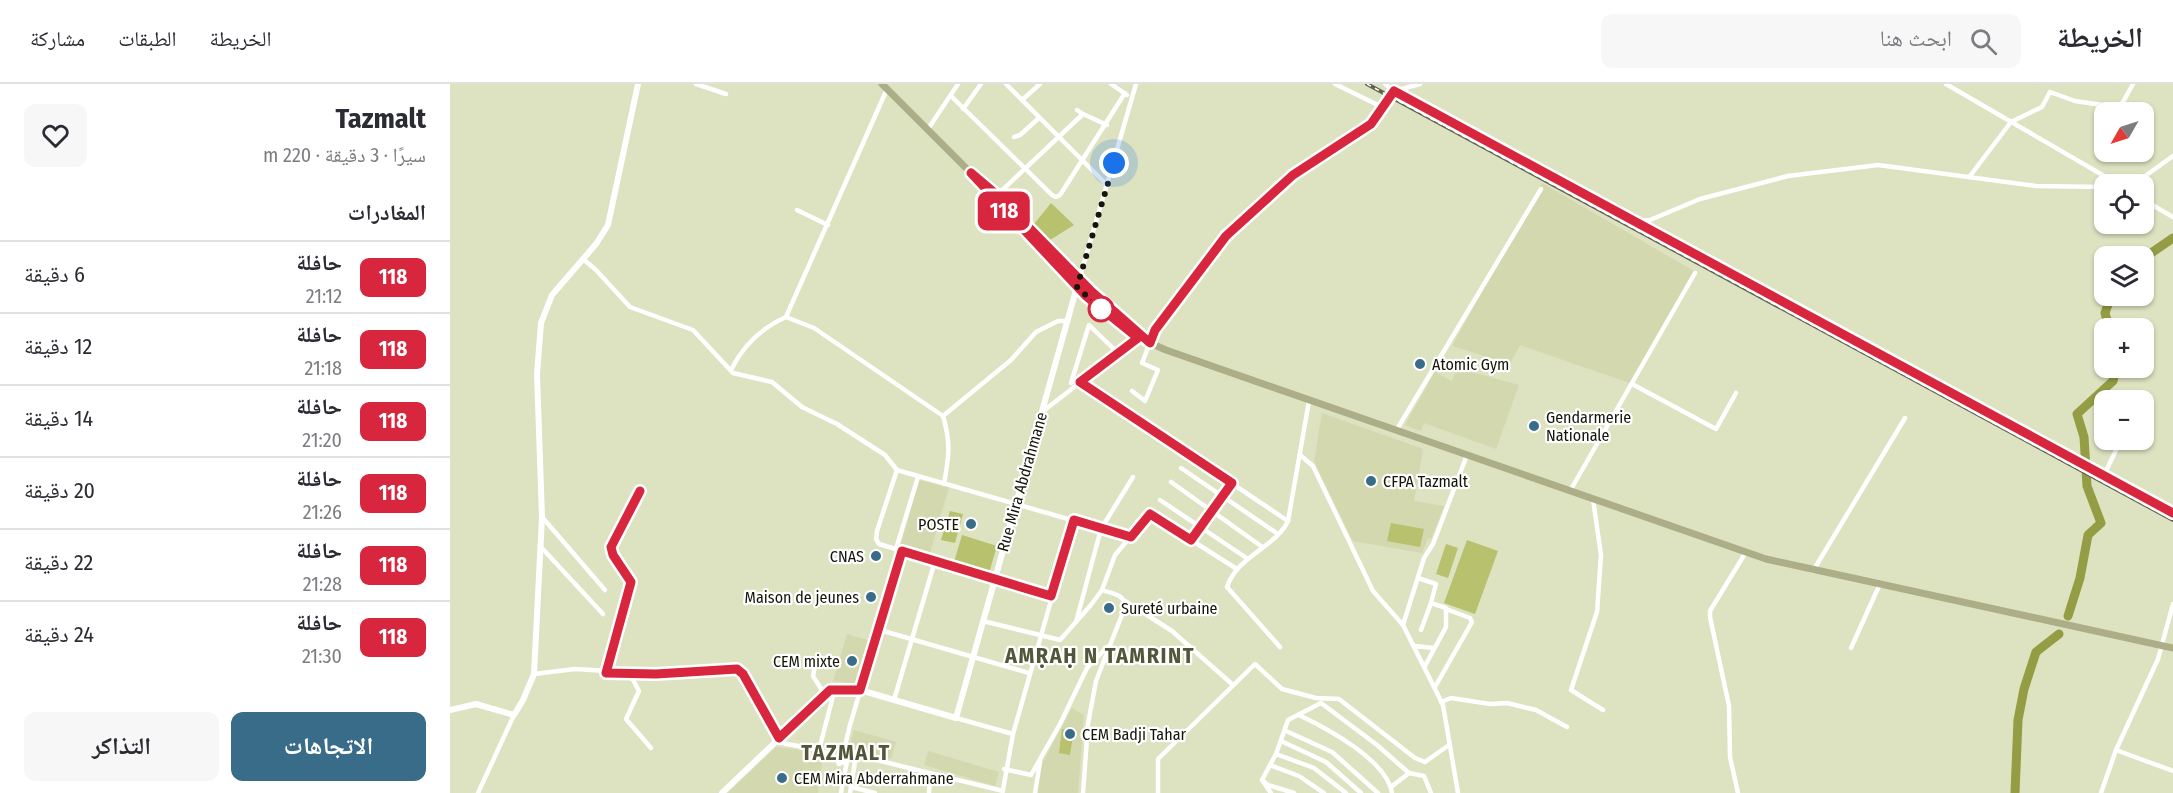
<!DOCTYPE html>
<html lang="ar">
<head>
<meta charset="utf-8">
<style>
  :root { --surface:#fff; --page:#f7f7f7; --text:#2b2b33; --muted:#7c7c81; --line:#e1e1e2; --accent:#386c88 }
  body { margin:0; font-family:"Fira Sans Condensed","Noto Naskh Arabic",sans-serif; background:var(--page); color:var(--text); direction:rtl; height:100vh; display:flex; flex-direction:column; font-size:22px; white-space:nowrap }
  * { box-sizing:border-box; margin:0 }
  p { font-size:20px; color:var(--muted) }
  .icon { flex:none; width:33px; height:33px; fill:none; stroke:currentColor; stroke-width:2; stroke-linecap:round; stroke-linejoin:round }
  .map { position:relative; flex:1; overflow:hidden; direction:ltr }
  .side { display:flex; flex-direction:column; background:var(--surface); width:450px }
  .side>* { flex:none }
  .badge { padding:0 12px; border-radius:9px; font-size:21px; line-height:39px }
  .needle { width:39px; rotate:231deg }
  .tools { position:absolute; left:1644px; top:18px; display:grid; gap:12px }
  .tools a { display:grid; place-items:center; width:60px; height:60px; border-radius:12px; background:var(--surface); box-shadow:0 2px 4px #0004; font-size:30px }
  .you { position:absolute; width:30px; height:30px; margin:-15px; border:4px solid #fff; border-radius:50%; background:#1a73e8; box-shadow:0 0 0 9px #1a73e833 }
  .map>.badge { position:absolute; translate:-50% -50%; box-shadow:0 0 0 3px #fff }
  h2 { padding:0 24px; font-size:22px; line-height:54px }
  .round { display:grid; place-items:center; flex:none; width:63px; height:63px; border-radius:12px; background:var(--page) }
  .headline { display:flex; align-items:center; justify-content:space-between; height:102px; padding:0 24px }
  h1 { font-size:28px; font-weight:700; line-height:45px }
  .primary-button { display:flex; gap:12px; margin-top:auto; padding:12px 24px }
  .primary-button a { flex:1; height:69px; border-radius:12px; background:var(--accent); color:#fff; font-size:24px; font-weight:700; line-height:69px; text-align:center }
  .primary-button a+a { background:var(--page); color:var(--text) }
  ul { padding:0; list-style:none }
  li { display:flex; align-items:center; gap:18px; height:72px; padding:0 24px; border-top:2px solid var(--line) }
  li div { flex:1 }
  li b { display:block; font-size:22px }
  li em { font-style:normal }
  li .badge { min-width:66px; font-weight:700; text-align:center }
  header { display:flex; align-items:center; gap:36px; box-sizing:border-box; height:84px; padding:0 30px; background:var(--surface); border-bottom:2px solid var(--line) }
  header strong { font-size:28px }
  nav { display:flex; gap:33px; margin-inline-start:auto; font-size:21px }
  .search { width:420px; height:54px; background:var(--page); display:flex; align-items:center; gap:15px; box-sizing:border-box; padding:0 21px; border-radius:12px; color:var(--muted); font-size:22px }
  main { display:flex; flex:1; min-height:0 }
  .map>svg:first-child { display:block }
</style>
</head>
<body>
<header>
<strong>الخريطة</strong>
<div class="search"><svg class="icon" aria-label="search" viewBox="0 0 24 24"><circle cx="10" cy="10" r="6"/><path d="M15 15l6 6"/></svg>ابحث هنا</div>
<nav><a>الخريطة</a><a>الطبقات</a><a>مشاركة</a></nav>
</header>
<main>
<div class="map">
<svg width="1723" height="709" viewBox="0 0 1723 709">
  <rect width="100%" height="100%" fill="#dde2c0"/>
  <!-- built -->
  <g fill="#d3d8af">
    <path d="M1092 99 1244 187 1180 299 1070 261 1060 280 1002 262Z"/>
    <path d="M1007 284 1069 301 1046 365 974 339 971 347 955 341 985 288 1002 297Z"/>
    <path d="M872 329 973 365 964 417 994 422 981 455 978 454 972 469 903 457 864 378Z"/>
    <path d="M469 396 499 403 479 472 450 464Z"/>
    <path d="M397 550 421 557 407 600 383 597Z"/>
    <path d="M622 624 634 631 628 709H588L590 684Z"/>
    <path d="M404 646 446 658 441 675 399 664Z"/>
    <path d="M326 663 358 667 372 679 368 709H278Z"/>
    <path d="M478 667 549 688 545 702 474 681Z"/>
  </g>
  <!-- green -->
  <g fill="#b8c16d">
    <path d="M601 119 624 141 600 156 584 140Z"/>
    <path d="M500 427 513 430 505 459 491 456Z"/>
    <path d="M941 439 974 445 970 463 937 457Z"/>
    <path d="M512 451 547 462 539 489 504 478Z"/>
    <path d="M1017 456 1048 467 1025 530 994 519Z"/>
    <path d="M996 460 1008 464 998 494 986 490Z"/>
    <path d="M612 645 624 646 620 671 609 669Z"/>
  </g>
  <g fill="none" stroke-linecap="round" stroke-linejoin="round">
    <!-- river -->
    <g stroke="#949c44" stroke-width="9">
      <path d="M1694 174 1723 154"/>
      <path d="M1659 244 1655 229 1661 212"/>
      <path d="M1618 532 1630 494 1638 451 1651 439 1637 402 1634 353 1627 330 1663 297 1666 284"/>
      <path d="M1565 709 1568 636 1574 605 1586 568 1609 550"/>
    </g>
    <!-- street -->
    <g stroke="#fff" stroke-width="4.5">
      <path d="M246 0 276 10"/>
      <path d="M556 0 657 101"/>
      <path d="M661 0 677 11"/>
      <path d="M885 0 932 23"/>
      <path d="M1496 0 1668 100"/>
      <path d="M437 5 336 233 364 244 493 332"/>
      <path d="M944 7 1723 429"/>
      <path d="M944 7 970 0"/>
      <path d="M501 12 602 111 606 113 610 111 675 9"/>
      <path d="M572 16 590 0"/>
      <path d="M513 25 531 0"/>
      <path d="M633 30 657 41"/>
      <path d="M478 45 508 0"/>
      <path d="M564 53 570 51 589 34"/>
      <path d="M1520 92 1561 38 1592 23 1600 8 1625 17 1666 23 1673 18 1683 0"/>
      <path d="M1684 100 1723 72"/>
      <path d="M547 111 633 30 627 26"/>
      <path d="M1694 116 1723 133"/>
      <path d="M347 126 378 141"/>
      <path d="M1186 137 1200 136 1250 115 1338 92 1428 81 1586 102 1654 103"/>
      <path d="M133 175 146 186 180 223 243 246 283 289 322 298 352 323 387 340 435 371 447 386 681 453"/>
      <path d="M629 196 686 0"/>
      <path d="M281 286C293 262 311 244 336 233"/>
      <path d="M630 298 838 437"/>
      <path d="M621 299 639 241 668 269"/>
      <path d="M1182 300 1266 345 1286 309"/>
      <path d="M682 307 695 317 708 286 692 279 705 246 776 152 843 91 921 40 944 7 935 0"/>
      <path d="M592 328 688 254"/>
      <path d="M946 347 1091 105"/>
      <path d="M850 371 863 382 923 507 953 541"/>
      <path d="M731 384 828 450"/>
      <path d="M447 386 427 447 426 455 429 460 601 512"/>
      <path d="M1654 391 1671 356"/>
      <path d="M721 398 811 462"/>
      <path d="M494 400C499 372 501 359 493 332L561 276 586 248 608 237H618"/>
      <path d="M1120 407 1245 189"/>
      <path d="M1143 415 1151 471 1147 528 1121 606 1153 626"/>
      <path d="M710 416 798 475"/>
      <path d="M92 433 155 506"/>
      <path d="M741 456 782 399"/>
      <path d="M90 462 153 530"/>
      <path d="M446 465 468 393"/>
      <path d="M1363 487 1455 334"/>
      <path d="M968 494 986 500 981 519"/>
      <path d="M675 517 722 547 783 601"/>
      <path d="M533 537 610 556 640 522 652 506 665 471 700 430 787 485"/>
      <path d="M626 538 651 445 683 393"/>
      <path d="M430 546 579 589"/>
      <path d="M971 546 981 519 996 524V543L975 582"/>
      <path d="M964 562 984 564"/>
      <path d="M830 563 777 503C787 472 826 463 838 437L859 317"/>
      <path d="M1401 564 1429 502"/>
      <path d="M365 581 363 592 375 611"/>
      <path d="M156 589 181 498 163 471 161 463 190 407"/>
      <path d="M84 590 125 585 206 590 287 585 293 590 332 659 369 666 386 673"/>
      <path d="M180 590 189 607 176 635 201 664"/>
      <path d="M985 603 1022 538 1020 534 996 525"/>
      <path d="M444 616 485 477"/>
      <path d="M991 618 1001 614 1040 620 1057 619 1086 626 1117 643"/>
      <path d="M871 619 927 661 959 689 974 692 981 709"/>
      <path d="M849 631C876 644 937 676 942 709"/>
      <path d="M506 634 563 650"/>
      <path d="M836 647 882 668 928 709"/>
      <path d="M831 657 876 678 911 709"/>
      <path d="M394 664 406 671 400 709"/>
      <path d="M369 666 383 612 380 606"/>
      <path d="M1666 666 1723 687"/>
      <path d="M393 670 386 673 389 680 397 677 393 670 400 641 452 467"/>
      <path d="M826 670 864 684 896 709"/>
      <path d="M396 672 406 671 553 707"/>
      <path d="M975 678 999 661"/>
      <path d="M820 681 849 692 874 709"/>
      <path d="M554 685 581 691 610 640 637 584 657 563"/>
      <path d="M812 696 826 670 838 636 871 619"/>
      <path d="M401 703 425 709"/>
      <path d="M941 703 959 689"/>
      <path d="M553 706 563 650 624 436"/>
      <path d="M28 709 64 631"/>
      <path d="M391 709 397 677"/>
      <path d="M479 709 480 690"/>
      <path d="M585 709 590 678"/>
      <path d="M633 709 638 640 646 597 675 523C675 510 663 510 652 506"/>
      <path d="M708 709V675L805 580 832 605 866 614 889 615 965 674 975 678"/>
      <path d="M821 709 812 696 818 701 844 709"/>
      <path d="M1008 709 993 621 953 541 974 474 983 460 1017 371"/>
      <path d="M1288 709 1280 673 1279 622 1260 533V527L1296 468"/>
      <path d="M1651 709 1666 666 1708 575 1723 520"/>
    </g>
    <!-- secondary -->
    <g stroke="#fff" stroke-width="6">
      <path d="M0 626 26 620 64 631 73 616 84 590 92 433 87 290 91 239 102 211 146 160 158 141 188 0"/>
      <path d="M272 709 380 606H410L506 634 628 199"/>
    </g>
    <!-- primary -->
    <g stroke="#abae86" stroke-width="7">
      <path d="M432 0 521 89 636 212 682 251 716 266 1316 475 1723 564"/>
      <path d="M538 103 640 206 694 253"/>
    </g>
    <defs>
      <path id="rail" d="M917 0 1723 436"/>
    </defs>
    <!-- rail casing -->
    <use href="#rail" stroke="#61634f" stroke-width="4"/>
    <!-- rail -->
    <use href="#rail" stroke="#fff" stroke-width="1.5" stroke-dasharray="4.5" stroke-linecap="butt"/>
  </g>
  <g fill="none" stroke-linecap="round" stroke-linejoin="round">
    <defs>
      <path id="line" d="M190 407 161 463 163 471 181 498 156 589 206 590 287 585 293 590 329 654 380 606H410L452 467 601 512 624 436 681 453 700 430 741 456 782 399 630 298 688 254 636 212 521 89 547 111 640 206 700 259 705 246 776 152 843 91 921 40 944 7 1723 429"/>
    </defs>
    <!-- line casing -->
    <use href="#line" stroke="#fff" stroke-width="14"/>
    <!-- line -->
    <use href="#line" stroke="#d7263d" stroke-width="9"/>
    <!-- walk -->
    <path stroke="#15160a" stroke-width="6" stroke-dasharray="0 10.8" d="M651 225 627 203 664 79"/>
  </g>
  <!-- markers -->
  <circle fill="#fff" stroke="#d7263d" stroke-width="3" cx="651" cy="225" r="12"/>
  <g fill="#386c88" stroke="#fff" stroke-width="2">
    <circle cx="970" cy="280" r="6"/>
    <circle cx="1084" cy="342" r="6"/>
    <circle cx="921" cy="397" r="6"/>
    <circle cx="521" cy="440" r="6"/>
    <circle cx="426" cy="472" r="6"/>
    <circle cx="421" cy="513" r="6"/>
    <circle cx="659" cy="524" r="6"/>
    <circle cx="402" cy="577" r="6"/>
    <circle cx="620" cy="650" r="6"/>
    <circle cx="332" cy="694" r="6"/>
  </g>
  <g text-anchor="middle" dominant-baseline="central" stroke-width="4.5" stroke-linejoin="round" paint-order="stroke">
    <!-- poi labels -->
    <g font-size="16" fill="#15160a" stroke="#fff" text-anchor="start">
      <text x="982" y="280">Atomic Gym</text>
      <text x="1096" y="333">Gendarmerie<tspan x="1096" dy="18">Nationale</tspan></text>
      <text x="933" y="397">CFPA Tazmalt</text>
      <text x="509" y="440" text-anchor="end">POSTE</text>
      <text x="414" y="472" text-anchor="end">CNAS</text>
      <text x="409" y="513" text-anchor="end">Maison de jeunes</text>
      <text x="671" y="524">Sureté urbaine</text>
      <text x="390" y="577" text-anchor="end">CEM mixte</text>
      <text x="632" y="650">CEM Badji Tahar</text>
      <text x="344" y="694">CEM Mira Abderrahmane</text>
    </g>
    <!-- street labels -->
    <g font-size="16" fill="#15160a" stroke="#fff">
      <text transform="translate(572 398) rotate(-74)">Rue Mira Abdrahmane</text>
    </g>
    <!-- district labels -->
    <g font-size="22" font-weight="bold" letter-spacing="1.5" fill="#535639" stroke="#fff">
      <text x="650" y="571">AMṚAḤ N TAMRINT</text>
      <text x="396" y="668">TAZMALT</text>
    </g>
  </g>
</svg>
<div class="tools">
<a><svg class="needle" viewBox="-14 -14 28 28"><path d="M0-13l5 13h-10z" fill="#e53935"/><path d="M0 13l5-13h-10z" fill="#7c7c81"/></svg></a>
<a><svg class="icon" aria-label="locate" viewBox="0 0 24 24"><circle cx="12" cy="12" r="6"/><path d="M12 2v4M12 18v4M2 12h4M18 12h4"/></svg></a>
<a><svg class="icon" aria-label="layers" viewBox="0 0 24 24"><path d="M12 4l9 5-9 5-9-5zM3 14l9 5 9-5"/></svg></a>
<a>+</a>
<a>−</a>
</div>
<div class="you" style="left:664px;top:79px"></div>
<b class="badge" style="left:554px;top:127px;background:#d7263d;color:#fff">118</b>
</div>
<section class="side">
<div class="headline"><div><h1>Tazmalt</h1><p>سيرًا · 3 دقيقة · 220 m</p></div><a class="round"><svg class="icon" aria-label="heart" viewBox="0 0 24 24"><path d="M12 20l-8-8c-3-5 5-10 8-4 3-6 11-1 8 4z"/></svg></a></div>
<h2>المغادرات</h2>
<ul>
<li><span class="badge" style="background:#d7263d;color:#fff">118</span><div><b>حافلة</b><p>21:12</p></div><em>6 دقيقة</em></li>
<li><span class="badge" style="background:#d7263d;color:#fff">118</span><div><b>حافلة</b><p>21:18</p></div><em>12 دقيقة</em></li>
<li><span class="badge" style="background:#d7263d;color:#fff">118</span><div><b>حافلة</b><p>21:20</p></div><em>14 دقيقة</em></li>
<li><span class="badge" style="background:#d7263d;color:#fff">118</span><div><b>حافلة</b><p>21:26</p></div><em>20 دقيقة</em></li>
<li><span class="badge" style="background:#d7263d;color:#fff">118</span><div><b>حافلة</b><p>21:28</p></div><em>22 دقيقة</em></li>
<li><span class="badge" style="background:#d7263d;color:#fff">118</span><div><b>حافلة</b><p>21:30</p></div><em>24 دقيقة</em></li>
</ul>
<div class="primary-button"><a>الاتجاهات</a><a>التذاكر</a></div>
</section>
</main>
</body>
</html>
